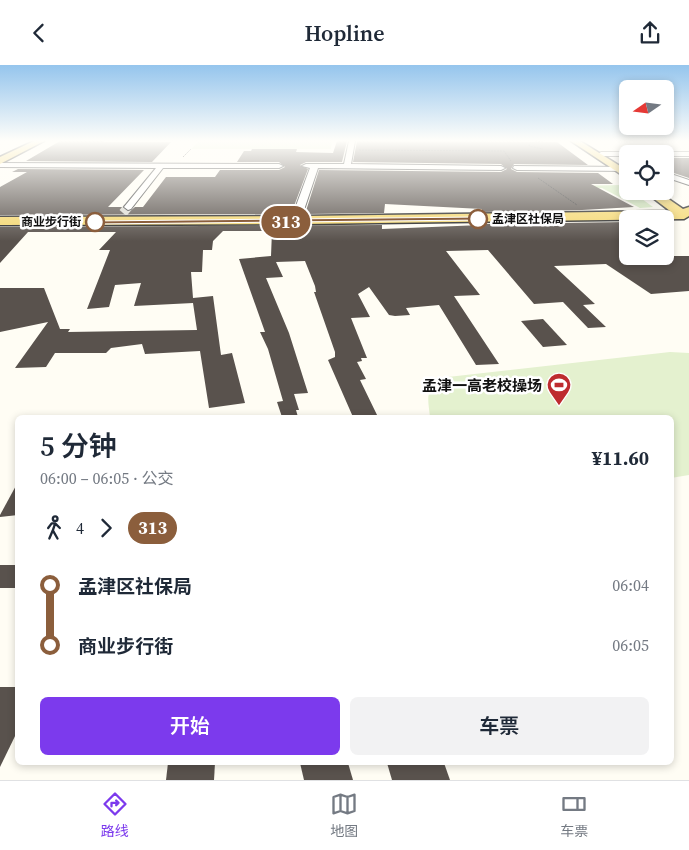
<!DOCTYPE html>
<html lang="zh">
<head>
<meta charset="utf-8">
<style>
  :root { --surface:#fff; --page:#f2f2f3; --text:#1f2937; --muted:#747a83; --line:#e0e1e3; --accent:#7c3aed }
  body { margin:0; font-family:"Source Serif 4","Noto Sans SC",serif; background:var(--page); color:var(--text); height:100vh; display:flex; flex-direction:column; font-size:19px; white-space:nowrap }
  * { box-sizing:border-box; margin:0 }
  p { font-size:16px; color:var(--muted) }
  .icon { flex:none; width:28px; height:28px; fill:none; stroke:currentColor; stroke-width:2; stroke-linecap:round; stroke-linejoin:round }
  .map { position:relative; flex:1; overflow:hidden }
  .panel { position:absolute; left:15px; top:350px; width:659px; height:350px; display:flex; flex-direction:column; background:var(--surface); border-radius:8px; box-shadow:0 2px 8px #0003 }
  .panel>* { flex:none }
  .badge { padding:0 10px; border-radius:16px; font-size:18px; line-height:32px }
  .needle { width:32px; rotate:256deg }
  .buttons { position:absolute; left:619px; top:15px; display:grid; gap:10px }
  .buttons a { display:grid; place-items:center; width:55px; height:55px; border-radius:8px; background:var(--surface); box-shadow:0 2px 8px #0003; font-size:25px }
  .map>.badge { position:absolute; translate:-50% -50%; box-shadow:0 0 0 2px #fff }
  .legs { display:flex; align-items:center; gap:8px; height:55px; padding:0 25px; font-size:16px }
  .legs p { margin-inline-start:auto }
  .headline { display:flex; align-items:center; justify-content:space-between; height:85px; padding:0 25px }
  h1 { font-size:28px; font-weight:600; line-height:38px }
  .button { display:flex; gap:10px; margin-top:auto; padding:10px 25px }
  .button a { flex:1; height:58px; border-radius:8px; background:var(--accent); color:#fff; font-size:20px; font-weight:600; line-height:58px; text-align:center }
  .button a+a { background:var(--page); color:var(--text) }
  ul { padding:0 25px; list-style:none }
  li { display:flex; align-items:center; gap:18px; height:60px; font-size:19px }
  li i { display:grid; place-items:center; width:8px; height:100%; margin:0 6px; background:currentColor }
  li i::after { content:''; width:12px; height:12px; margin:-6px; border:4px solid; border-radius:50%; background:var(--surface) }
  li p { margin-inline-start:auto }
  li:first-child i { background:linear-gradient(#0000 50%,currentColor 0) }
  li:last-child i { background:linear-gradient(currentColor 50%,#0000 0) }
  header { display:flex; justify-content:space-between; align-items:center; height:65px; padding:0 25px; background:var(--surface); font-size:22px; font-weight:600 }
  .menu { display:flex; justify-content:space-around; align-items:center; height:70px; border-top:1px solid var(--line); background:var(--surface); font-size:14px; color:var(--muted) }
  .menu a { display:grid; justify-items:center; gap:2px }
  .menu .selected { color:var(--accent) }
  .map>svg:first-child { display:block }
</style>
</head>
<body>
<header><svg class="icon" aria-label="back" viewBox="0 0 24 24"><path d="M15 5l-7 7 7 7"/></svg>Hopline<svg class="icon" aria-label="share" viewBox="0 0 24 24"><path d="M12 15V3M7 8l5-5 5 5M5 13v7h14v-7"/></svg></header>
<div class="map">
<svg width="689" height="715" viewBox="0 0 689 715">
  <rect width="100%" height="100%" fill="#fffdf4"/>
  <!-- green -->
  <path fill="#d3e9be" d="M622 120 627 124 628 126H631L653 142 640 143 602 123 574 124 571 121Z"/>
  <!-- pitch -->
  <g fill="#e4f1cf">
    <path d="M199 76H332L331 84H191Z"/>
    <path d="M670 287 689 288V410L671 413V352H430C428 334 425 327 439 313Z"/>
  </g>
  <!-- building -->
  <g fill="#59524d">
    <path d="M60 76H105L103 77H171L152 97 26 96Z"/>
    <path d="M337 76H347L342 97H306L300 100 308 104 291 149 0 150V122L27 107H12L18 104 144 105 108 142H122L129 147 135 142H143L166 112H215L220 105H279L285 102 279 97H226H237L244 86H251L252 84H297L296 87 333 88Z"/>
    <path d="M357 76 557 77 588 100 514 99 511 104 517 107 598 108 613 119H591L634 142 582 145 482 147V144L385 139 384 148 305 149 319 105 501 107 507 104 501 99 353 97Z"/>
    <path d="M665 93H689V113L665 105Z"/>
    <path d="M627 157 628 191H689V226L651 229 606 199 554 201 595 239 583 240 606 262 588 263 563 237 534 239 488 185 446 186 480 230 454 231 499 299 476 300 439 240 406 243 410 250 395 251 389 250 369 222 358 229 370 252 351 253 367 293H361L362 296 357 297 366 314 360 315 378 352H353L328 295 335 292V287L314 227H316L315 221 305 196 276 197 283 212 266 213 289 268 308 328 294 329 299 345H296L298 352H282L277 337 283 336 268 284 260 267H265L239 194 271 191 272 166H223L213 176 212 185H203L202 207H191L193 233 213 231 221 290 232 288 245 338 209 343 200 286 145 289 142 279 111 283 106 288H55L46 302 15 303 48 257 0 267V223H44L60 264H70L68 267 197 265 193 238 134 241 141 218 115 220 109 242 87 244 110 185H99L116 167H28L0 198V162L382 160V164L482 160V159Z"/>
    <path d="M543 254 567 280 543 282 521 256Z"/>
    <path d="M18 417V450L0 452V450Z"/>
    <rect x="0" y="500" width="18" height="23"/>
    <path d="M0 622H18V665L0 702Z"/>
    <path d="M168 698H215L214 715H166Z"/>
    <path d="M300 698H348L353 715H304Z"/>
    <path d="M387 698H444L450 715H392Z"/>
  </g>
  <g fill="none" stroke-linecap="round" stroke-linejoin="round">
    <!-- minor-tunnel -->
    <path stroke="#dbdad2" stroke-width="9" stroke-dasharray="9 5" stroke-linecap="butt" d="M123 148 128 142"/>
    <defs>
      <g id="minor">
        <path d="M349 76H355L351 99 501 101 505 103 501 105 318 103 300 157 298 159H292L290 157 310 103 302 101 306 99H344Z"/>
        <path d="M628 87 631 89H628V91H601L598 89 601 87Z"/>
        <path d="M661 87H689V91H665V89H658Z"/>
        <path d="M0 98 279 99 283 101 279 103H163L131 144 128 145 124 142 156 103 0 102Z"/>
        <path d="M514 101 626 102 628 106 517 105 513 103Z"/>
        <path d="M665 107 689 115V120L665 112Z"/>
      </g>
      <g id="major">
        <path d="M34 76H44L0 99V92Z"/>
        <path d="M571 76H580L628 106V114Z"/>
        <path d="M644 126H657L683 144 689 142V151L684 154 304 159 0 160V152L304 151 670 146Z"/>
      </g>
    </defs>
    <!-- minor casing -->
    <use href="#minor" stroke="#444" stroke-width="2"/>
    <!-- major casing -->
    <use href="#major" stroke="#222" stroke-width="3"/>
    <!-- path -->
    <g stroke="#333" stroke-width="1" stroke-dasharray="2 1" stroke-linecap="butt">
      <path d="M543 76 530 78 529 81 543 84"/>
      <path d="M359 85 504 86 511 96"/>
      <path d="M183 92 191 84"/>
      <path d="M538 113 577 140"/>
    </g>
    <!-- minor -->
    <use href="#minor" fill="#fff" fill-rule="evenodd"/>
    <!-- major -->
    <use href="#major" fill="#f4d76f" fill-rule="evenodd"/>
  </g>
  <!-- sky -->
  <linearGradient id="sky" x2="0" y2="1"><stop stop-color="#95c5ed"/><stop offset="0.43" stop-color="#fffefa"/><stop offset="1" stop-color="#fffefa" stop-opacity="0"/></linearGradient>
  <rect width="689" height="176" fill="url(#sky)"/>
  <!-- line-1 -->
  <path fill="#8b5e3c" stroke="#fff" d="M478 152 480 155 95 159 92 157 95 156Z"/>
  <!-- icons -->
  <defs>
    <symbol id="stadium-pin" viewBox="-11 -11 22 30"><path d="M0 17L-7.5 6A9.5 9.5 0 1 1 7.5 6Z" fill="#be2b2f" stroke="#fff"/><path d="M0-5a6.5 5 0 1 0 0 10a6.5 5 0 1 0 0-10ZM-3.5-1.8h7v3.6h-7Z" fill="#fff"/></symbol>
  </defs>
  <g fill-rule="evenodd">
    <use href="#stadium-pin" x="545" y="306" width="28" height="38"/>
  </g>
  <!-- markers -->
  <g fill="#fff" stroke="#8b5e3c" stroke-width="2.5">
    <circle cx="478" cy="154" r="9"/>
    <circle cx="95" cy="157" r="9"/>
  </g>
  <g text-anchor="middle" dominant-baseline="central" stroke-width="5" stroke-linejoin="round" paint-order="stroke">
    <!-- far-stop labels -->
    <g font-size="12" font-weight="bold" fill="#111" stroke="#fff" text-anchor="start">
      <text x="492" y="154">孟津区社保局</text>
      <text x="81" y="157" text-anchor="end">商业步行街</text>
    </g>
    <!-- poi labels -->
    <g font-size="15" font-weight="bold" fill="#111" stroke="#fff" text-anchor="end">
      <text x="542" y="320">孟津一高老校操场</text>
    </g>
  </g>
</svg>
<div class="buttons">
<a><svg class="needle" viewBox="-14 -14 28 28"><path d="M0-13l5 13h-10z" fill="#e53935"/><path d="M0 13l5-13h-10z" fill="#747a83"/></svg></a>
<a><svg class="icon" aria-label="locate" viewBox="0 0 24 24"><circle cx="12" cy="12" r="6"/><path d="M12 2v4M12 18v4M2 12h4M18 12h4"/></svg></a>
<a><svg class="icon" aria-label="layers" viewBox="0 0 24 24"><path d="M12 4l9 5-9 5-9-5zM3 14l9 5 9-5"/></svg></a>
</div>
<b class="badge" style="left:286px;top:157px;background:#8b5e3c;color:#fff">313</b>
<section class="panel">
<div class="headline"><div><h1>5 分钟</h1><p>06:00 – 06:05 · 公交</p></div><b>¥11.60</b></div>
<div class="legs"><svg class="icon" aria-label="walk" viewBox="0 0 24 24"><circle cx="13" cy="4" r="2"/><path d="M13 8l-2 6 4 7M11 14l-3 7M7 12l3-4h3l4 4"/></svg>4<svg class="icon" aria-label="forward" viewBox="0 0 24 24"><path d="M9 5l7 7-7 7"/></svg><b class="badge" style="background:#8b5e3c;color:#fff">313</b></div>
<ul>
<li><i style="color:#8b5e3c"></i><b>孟津区社保局</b><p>06:04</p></li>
<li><i style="color:#8b5e3c"></i><b>商业步行街</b><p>06:05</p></li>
</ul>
<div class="button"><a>开始</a><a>车票</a></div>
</section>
</div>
<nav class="menu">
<a class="selected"><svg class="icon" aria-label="directions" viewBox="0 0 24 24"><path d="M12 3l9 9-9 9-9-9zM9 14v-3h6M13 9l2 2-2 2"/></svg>路线</a>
<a><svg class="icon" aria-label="map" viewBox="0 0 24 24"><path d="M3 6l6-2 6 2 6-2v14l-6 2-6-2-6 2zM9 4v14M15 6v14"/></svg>地图</a>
<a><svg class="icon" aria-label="tickets" viewBox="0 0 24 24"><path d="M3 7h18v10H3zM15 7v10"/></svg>车票</a>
</nav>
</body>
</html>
